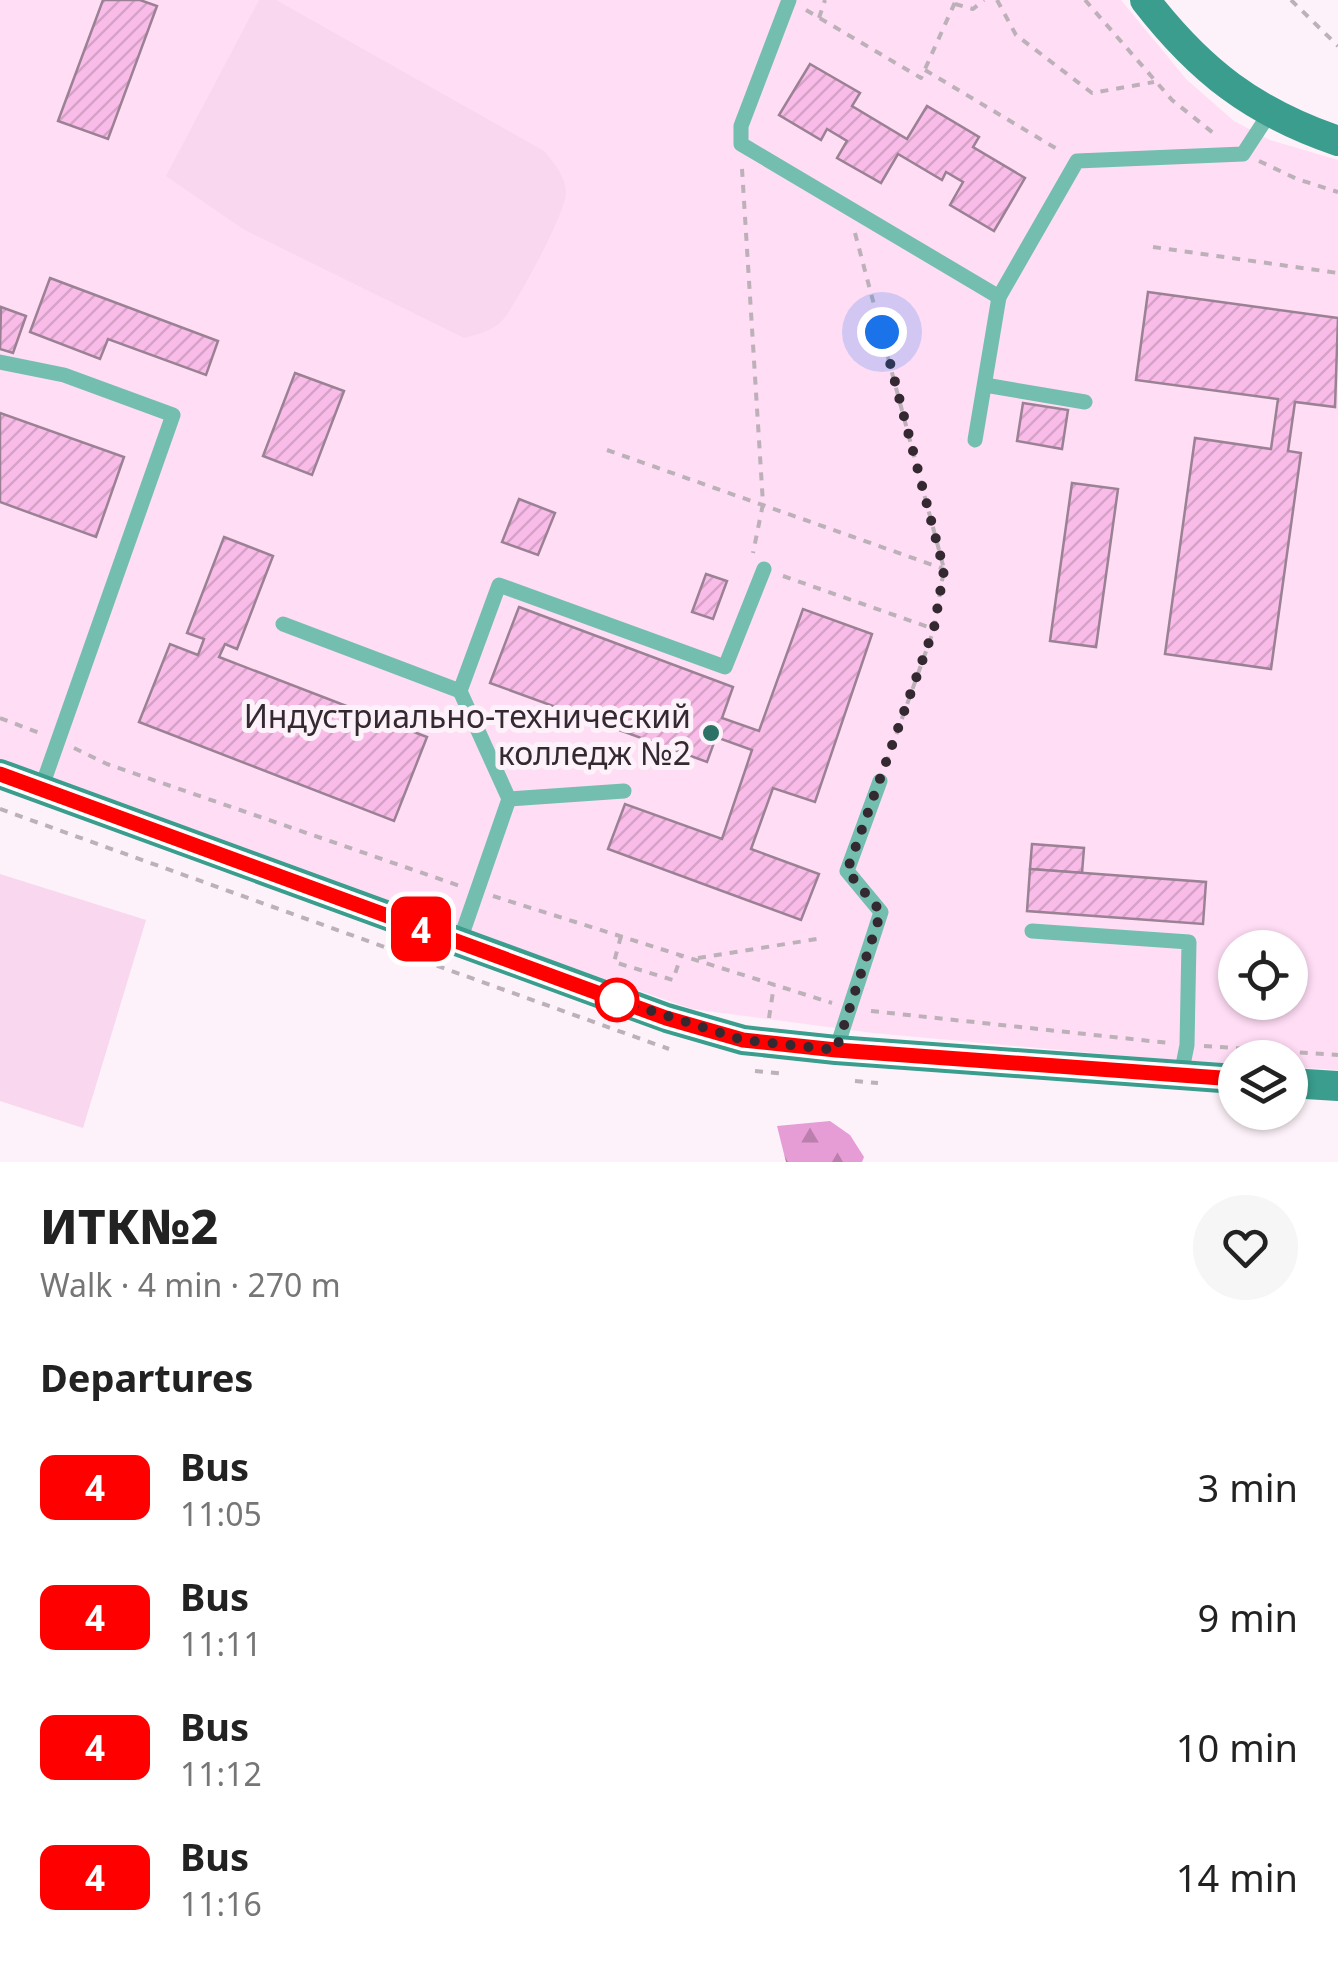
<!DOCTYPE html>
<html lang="en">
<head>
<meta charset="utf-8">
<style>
  :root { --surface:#fff; --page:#f6f6f6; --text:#222; --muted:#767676 }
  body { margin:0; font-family:"Noto Sans",sans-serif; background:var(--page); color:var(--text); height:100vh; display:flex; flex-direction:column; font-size:38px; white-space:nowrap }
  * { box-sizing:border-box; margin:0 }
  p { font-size:32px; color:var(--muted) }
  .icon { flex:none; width:55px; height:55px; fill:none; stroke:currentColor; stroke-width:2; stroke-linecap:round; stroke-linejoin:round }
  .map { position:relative; height:1162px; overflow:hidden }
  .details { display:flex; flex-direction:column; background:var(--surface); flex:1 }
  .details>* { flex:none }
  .badge { padding:0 20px; border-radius:15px; font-size:35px; line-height:65px }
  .controls { position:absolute; left:1218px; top:930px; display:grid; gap:20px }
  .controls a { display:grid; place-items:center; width:90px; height:90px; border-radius:50%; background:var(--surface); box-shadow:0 2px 8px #0004; font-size:50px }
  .you { position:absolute; width:50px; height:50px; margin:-25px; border:8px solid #fff; border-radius:50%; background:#1a73e8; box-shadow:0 0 0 15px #1a73e833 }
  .map>.badge { position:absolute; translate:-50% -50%; box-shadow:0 0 0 5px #fff }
  h2 { padding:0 40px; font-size:38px; line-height:90px }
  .round { display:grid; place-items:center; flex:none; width:105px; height:105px; border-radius:52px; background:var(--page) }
  .summary { display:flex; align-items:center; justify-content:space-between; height:170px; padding:0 40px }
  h1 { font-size:48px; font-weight:800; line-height:75px }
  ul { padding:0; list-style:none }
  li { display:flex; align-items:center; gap:30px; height:130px; padding:0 40px }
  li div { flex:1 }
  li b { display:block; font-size:38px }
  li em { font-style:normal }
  li .badge { min-width:110px; font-weight:700; text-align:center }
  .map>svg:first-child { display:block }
</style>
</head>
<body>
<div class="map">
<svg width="1338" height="1162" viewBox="0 0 1338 1162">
  <defs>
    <pattern id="forest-firs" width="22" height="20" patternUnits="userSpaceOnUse" patternTransform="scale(2.5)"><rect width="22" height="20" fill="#e69cd4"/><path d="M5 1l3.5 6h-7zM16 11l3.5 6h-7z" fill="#bb7fad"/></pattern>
    <pattern id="building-hatch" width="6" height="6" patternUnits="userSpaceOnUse" patternTransform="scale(2.5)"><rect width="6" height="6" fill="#f9bce9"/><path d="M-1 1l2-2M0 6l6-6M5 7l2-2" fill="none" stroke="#d6a2c8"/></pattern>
  </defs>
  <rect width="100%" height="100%" fill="#fdf2f9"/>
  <!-- built -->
  <path fill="#ffddf5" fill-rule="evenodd" d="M0 0H1121L1186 79 1234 121 1270 140 1338 160V1070L1290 1067V1058H1235V1064L1159 1059 873 1033 692 1009 473 933 0 759ZM1235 948H1290V1002H1235Z"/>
  <!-- green -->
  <g fill="#f8d7ef">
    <path d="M259 0H276L544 151C554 163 564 175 566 191 568 209 518 300 505 317 496 330 479 334 464 338L243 229 166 176Z"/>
    <path d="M0 874 146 920 83 1128 0 1101Z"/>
  </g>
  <!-- forest -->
  <path fill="url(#forest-firs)" d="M830 1121 850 1135 864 1157 862 1162H786L777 1126Z"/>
  <!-- building -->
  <g fill="url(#building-hatch)" stroke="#9a8193" stroke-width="2.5">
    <path d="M103 0H140L157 6 108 139 58 121Z"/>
    <path d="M810 64 860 93 852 106 907 139 927 106 979 137 973 147 1025 178 994 231 950 205 963 182 946 172 942 180 898 154 881 183 837 158 847 141 827 129 821 140 779 115Z"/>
    <path d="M50 278 218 341 206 375 108 339 100 359 30 332Z"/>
    <path d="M1148 292 1338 318 1335 407 1295 402 1288 451 1301 453 1271 669 1165 654 1195 438 1271 449 1278 399 1136 380Z"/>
    <path d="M1 307 26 316 13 353 0 349Z"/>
    <path d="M295 373 344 391 312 475 263 456Z"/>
    <path d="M1023 403 1068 410 1062 449 1017 441Z"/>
    <path d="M0 413 124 457 96 537 0 502Z"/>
    <path d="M1072 483 1118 489 1096 647 1050 641Z"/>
    <path d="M519 499 555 513 538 555 502 542Z"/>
    <path d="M224 537 273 556 237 649 225 644 219 657 427 737 394 821 139 722 170 644 198 655 204 639 187 633Z"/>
    <path d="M706 574 727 581 713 619 692 612Z"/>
    <path d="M519 607 733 687 722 718 759 731 803 609 872 634 815 802 773 788 751 849 819 874 801 920 608 849 625 804 722 839 752 750 716 737 707 762 490 683Z"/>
    <path d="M1032 844 1084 848 1082 873 1030 869Z"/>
    <path d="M1030 869 1206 882 1203 924 1027 911Z"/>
  </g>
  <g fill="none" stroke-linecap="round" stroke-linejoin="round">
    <!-- path -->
    <g stroke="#bcb1b9" stroke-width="4" stroke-dasharray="8 8" stroke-linecap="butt">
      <path d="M997 0 1016 35 1092 93 1154 82"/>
      <path d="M1085 0 1172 100 1217 136"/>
      <path d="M1291 0 1338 46"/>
      <path d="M955 4 973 9 984 0"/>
      <path d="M806 10 921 78 956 0"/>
      <path d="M819 18 825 0"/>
      <path d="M925 70 1062 152"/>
      <path d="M1259 161 1297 179 1338 192"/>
      <path d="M742 169 763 504 753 553"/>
      <path d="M855 233 944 569 934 629 886 763"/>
      <path d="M1153 247 1338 273"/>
      <path d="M607 450 944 569"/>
      <path d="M783 576 934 629"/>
      <path d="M0 718 42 734"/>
      <path d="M74 748 107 764 460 886"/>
      <path d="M0 809 669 1049"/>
      <path d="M493 896 832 1003"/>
      <path d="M621 936 614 962 673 980 681 956"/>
      <path d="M698 958 817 939"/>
      <path d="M871 1011 1169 1043"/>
      <path d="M769 1018 774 985"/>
      <path d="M1204 1046 1338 1055"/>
      <path d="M755 1071 786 1074"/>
      <path d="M855 1081 878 1083"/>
    </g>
    <!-- lane -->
    <g stroke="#73beaf" stroke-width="15">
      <path d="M789 0 741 126V144L999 297 1077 161 1243 154 1269 114"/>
      <path d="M0 362 64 375 173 415 41 789"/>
      <path d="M985 385 1085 402"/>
      <path d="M975 440 999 297"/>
      <path d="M283 624 460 691 509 799 459 943"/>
      <path d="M460 691 499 585 725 667 764 569"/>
      <path d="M509 799 624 791"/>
      <path d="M1032 931 1189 942 1187 1045 1181 1075"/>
      <path d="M836 1050 881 912 847 871 880 781"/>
    </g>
    <!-- secondary -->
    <g stroke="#3a9d8d" stroke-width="30">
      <path d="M1145 0C1200 71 1253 112 1338 141"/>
      <path d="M0 774 667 1018 743 1040 836 1050 1235 1079"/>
      <path d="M1290 1083 1338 1086"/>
    </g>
  </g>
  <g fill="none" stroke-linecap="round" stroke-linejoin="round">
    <defs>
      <path id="line" d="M0 774 666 1018 743 1040 836 1050 1235 1079"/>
    </defs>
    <!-- line casing -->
    <use href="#line" stroke="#fff" stroke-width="22"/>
    <!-- line -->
    <use href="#line" stroke="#f00" stroke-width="15"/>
    <!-- walk -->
    <path stroke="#342931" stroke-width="10" stroke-dasharray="0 18" d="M617 1000 743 1040 836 1050 881 912 847 871 934 628 944 570 882 332"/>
  </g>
  <!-- markers -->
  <circle fill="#2b7165" stroke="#fdf2f9" stroke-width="4" cx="711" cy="733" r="10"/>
  <circle fill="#fff" stroke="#f00" stroke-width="5" cx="617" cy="1000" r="20"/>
  <g text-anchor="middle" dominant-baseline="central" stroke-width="10" stroke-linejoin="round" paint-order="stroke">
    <!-- poi labels -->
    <g font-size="32" fill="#342931" stroke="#fdf2f9" text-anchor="end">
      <text x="691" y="715">Индустриально-технический<tspan x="691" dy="37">колледж №2</tspan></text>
    </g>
  </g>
</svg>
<div class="controls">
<a><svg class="icon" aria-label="locate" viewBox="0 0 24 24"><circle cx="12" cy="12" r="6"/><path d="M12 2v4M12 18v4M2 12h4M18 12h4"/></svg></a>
<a><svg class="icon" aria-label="layers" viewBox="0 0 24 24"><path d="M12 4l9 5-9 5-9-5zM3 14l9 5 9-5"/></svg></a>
</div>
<div class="you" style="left:882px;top:332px"></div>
<b class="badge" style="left:421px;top:929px;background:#f00;color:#fff">4</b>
</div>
<section class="details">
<div class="summary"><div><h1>ИТК№2</h1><p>Walk · 4 min · 270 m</p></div><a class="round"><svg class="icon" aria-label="heart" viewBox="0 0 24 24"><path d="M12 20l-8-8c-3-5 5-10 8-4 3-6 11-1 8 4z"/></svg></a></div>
<h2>Departures</h2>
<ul>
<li><span class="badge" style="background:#f00;color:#fff">4</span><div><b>Bus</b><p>11:05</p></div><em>3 min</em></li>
<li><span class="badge" style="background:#f00;color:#fff">4</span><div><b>Bus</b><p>11:11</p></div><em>9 min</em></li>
<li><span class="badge" style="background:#f00;color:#fff">4</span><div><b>Bus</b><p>11:12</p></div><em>10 min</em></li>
<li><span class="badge" style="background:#f00;color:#fff">4</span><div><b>Bus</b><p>11:16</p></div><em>14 min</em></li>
</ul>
</section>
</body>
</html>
